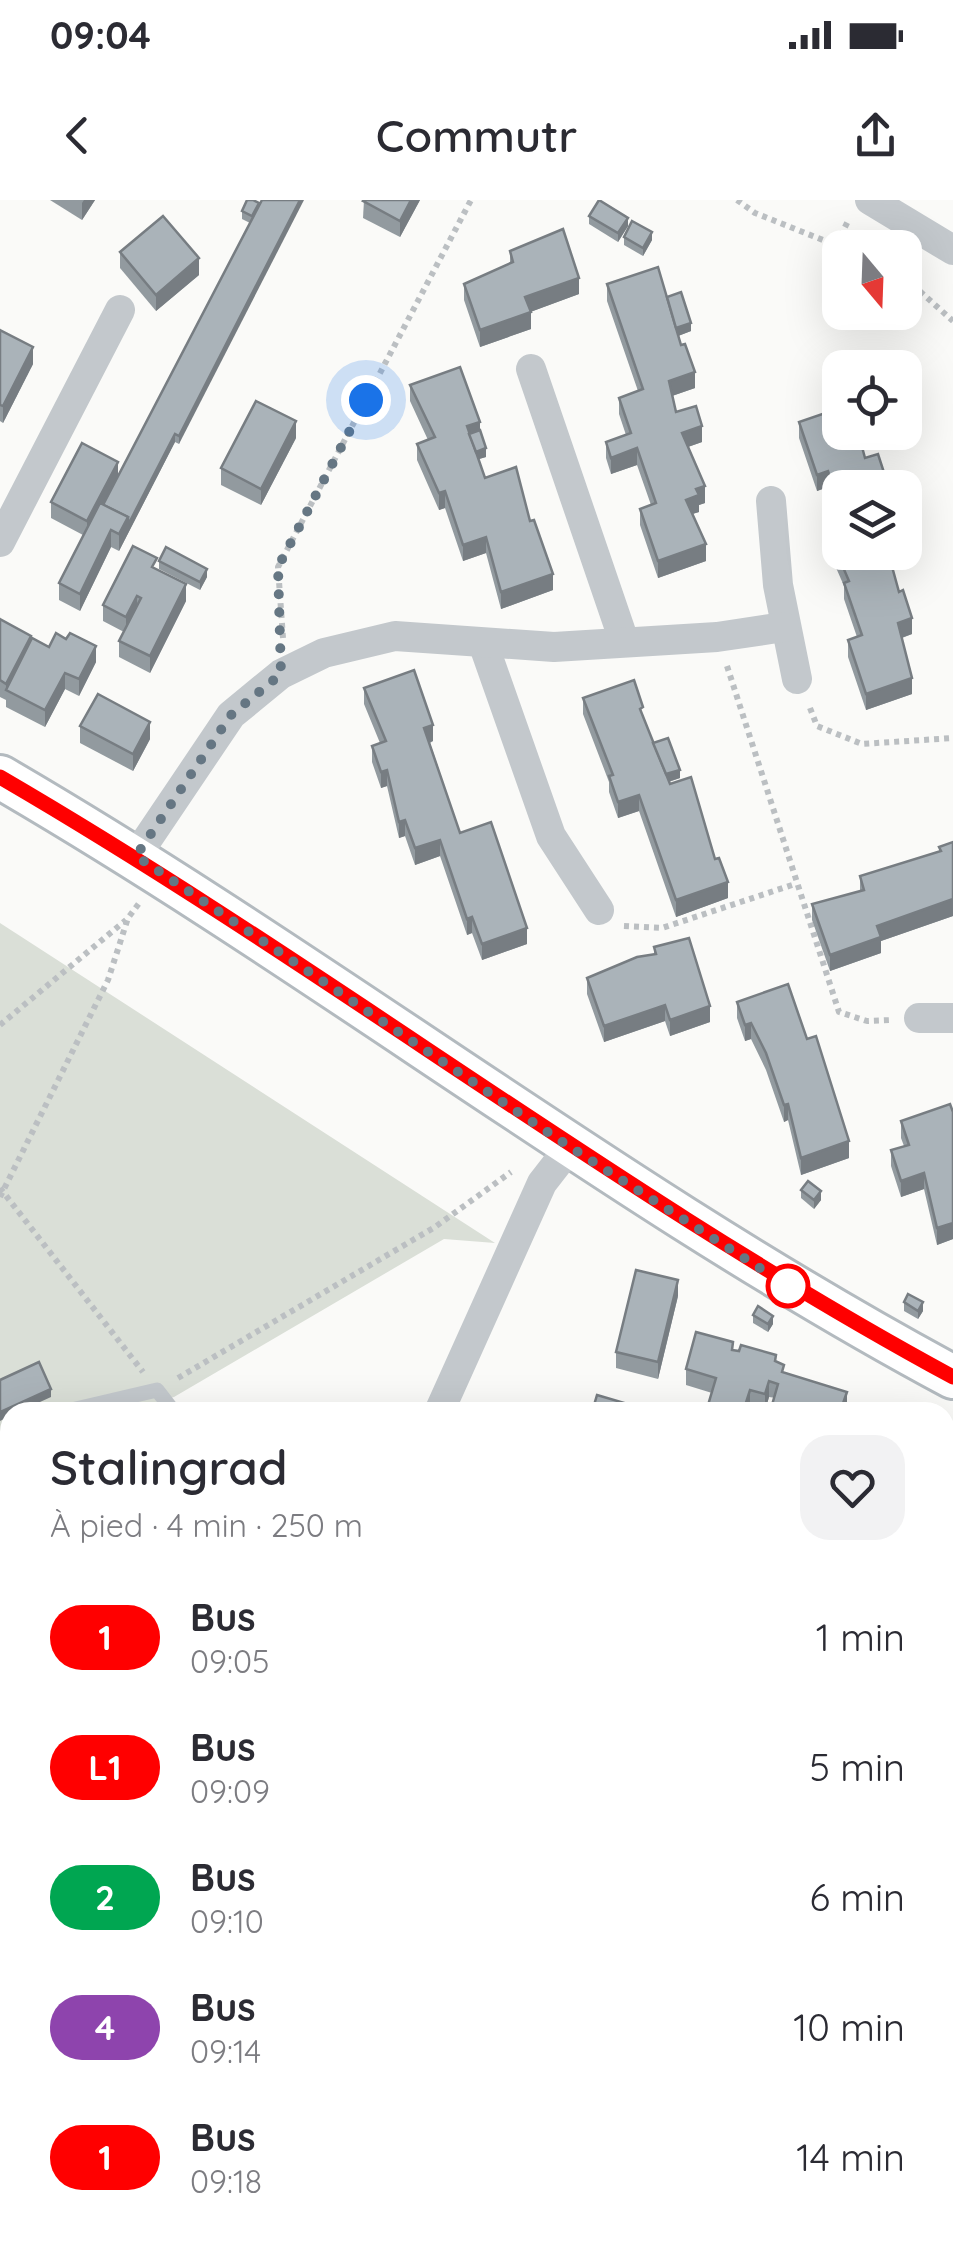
<!DOCTYPE html>
<html lang="fr">
<head>
<meta charset="utf-8">
<style>
  :root { --surface:#fff; --page:#f2f2f3; --text:#2b2b33; --muted:#7c7c81 }
  body { margin:0; font-family:Quicksand,sans-serif; background:var(--page); color:var(--text); height:100vh; display:flex; flex-direction:column; font-size:38px; white-space:nowrap }
  * { box-sizing:border-box; margin:0 }
  p { font-size:32px; color:var(--muted) }
  .icon { flex:none; width:55px; height:55px; fill:none; stroke:currentColor; stroke-width:2; stroke-linecap:round; stroke-linejoin:round }
  .map { position:relative; flex:1; overflow:hidden }
  .side { position:absolute; left:0px; top:1202px; width:955px; height:842px; display:flex; flex-direction:column; background:var(--surface); border-radius:30px 30px 0 0; box-shadow:0 10px 40px #0002 }
  .side>* { flex:none }
  .badge { padding:0 20px; border-radius:32px; font-size:35px; line-height:65px }
  .needle { width:65px; rotate:161deg }
  .controls { position:absolute; left:822px; top:30px; display:grid; gap:20px }
  .controls a { display:grid; place-items:center; width:100px; height:100px; border-radius:20px; background:var(--surface); box-shadow:0 10px 40px #0002; font-size:50px }
  .you { position:absolute; width:50px; height:50px; margin:-25px; border:8px solid #fff; border-radius:50%; background:#1a73e8; box-shadow:0 0 0 15px #1a73e833 }
  .map>.badge { position:absolute; translate:-50% -50%; box-shadow:0 0 0 5px #fff }
  .round { display:grid; place-items:center; flex:none; width:105px; height:105px; border-radius:30px; background:var(--page) }
  .overview { display:flex; align-items:center; justify-content:space-between; height:170px; padding:0 50px }
  h1 { font-size:48px; font-weight:600; line-height:75px }
  ul { padding:0; list-style:none }
  li { display:flex; align-items:center; gap:30px; height:130px; padding:0 50px }
  li div { flex:1 }
  li b { display:block; font-size:38px }
  li em { font-style:normal }
  li .badge { min-width:110px; font-weight:700; text-align:center }
  .status { display:flex; justify-content:space-between; align-items:center; height:70px; padding:0 50px; background:var(--surface); direction:ltr }
  .status svg { height:28px; fill:currentColor }
  header { display:flex; justify-content:space-between; align-items:center; height:130px; padding:0 50px; background:var(--surface); font-size:45px; font-weight:600 }
  .map>svg:first-child { display:block }
</style>
</head>
<body>
<div class="status"><b>09:04</b><svg viewBox="0 0 49 12"><path d="M0 12V9h3v3zM5 12V6h3v6zM10 12V3h3v9zM15 12V0h3v12zM26 1h20v11H26zM47 4h2v5h-2z"/></svg></div>
<header><svg class="icon" aria-label="back" viewBox="0 0 24 24"><path d="M15 5l-7 7 7 7"/></svg>Commutr<svg class="icon" aria-label="share" viewBox="0 0 24 24"><path d="M12 15V3M7 8l5-5 5 5M5 13v7h14v-7"/></svg></header>
<div class="map">
<svg width="953" height="2044" viewBox="0 0 953 2044">
  <rect width="100%" height="100%" fill="#fafaf8"/>
  <!-- green -->
  <path fill="#dadfd7" d="M0 723 495 1043 444 1039 174 1197 119 1212H10V1251L0 1254Z"/>
  <g fill="none" stroke-linecap="round" stroke-linejoin="round">
    <defs>
      <path id="secondary" d="M0 577C325 766 621 999 953 1177"/>
    </defs>
    <!-- secondary casing -->
    <use href="#secondary" stroke="#b3babf" stroke-width="48"/>
    <!-- path -->
    <g stroke="#bbbfc2" stroke-width="6" stroke-dasharray="5 5" stroke-linecap="butt">
      <path d="M737 0 755 13 843 48"/>
      <path d="M836 45 849 19"/>
      <path d="M905 78 953 121"/>
      <path d="M283 438 278 367 471 0"/>
      <path d="M727 466 839 812 867 821 892 820"/>
      <path d="M810 508 817 526 862 544 953 538"/>
      <path d="M624 726 662 728 795 684"/>
      <path d="M0 825 126 720"/>
      <path d="M0 988 143 1172"/>
      <path d="M0 997 108 780 128 718 140 702"/>
      <path d="M178 1178 435 1027 511 972"/>
    </g>
    <!-- lane -->
    <g stroke="#c3c8cc" stroke-width="15">
      <path d="M63 1212 157 1190 174 1212"/>
      <path d="M0 1241 10 1237"/>
      <path d="M3 1383 10 1380"/>
    </g>
    <!-- street -->
    <g stroke="#c3c8cc" stroke-width="30">
      <path d="M870 0 953 50"/>
      <path d="M531 169 624 441"/>
      <path d="M771 301 778 385 797 479"/>
      <path d="M0 342 120 110"/>
      <path d="M483 443 551 636 599 710"/>
      <path d="M136 656 231 515 281 474 324 453 395 436 554 447 717 437 784 427"/>
      <path d="M919 818H953"/>
      <path d="M439 1212 542 983 570 947"/>
      <path d="M945 1937 953 1913"/>
      <path d="M0 1968 10 1986"/>
      <path d="M38 2035 43 2044"/>
      <path d="M909 2044 912 2035"/>
    </g>
    <!-- secondary -->
    <use href="#secondary" stroke="#fff" stroke-width="42"/>
  </g>
  <!-- wall -->
  <g fill="#929a9f">
    <path d="M50 0H95L82 20Z"/>
    <path d="M364 0H420L400 37 363 18Z"/>
    <path d="M259 3 179 244 175 242 119 351 111 347 80 411 59 400V383L83 335 51 318V302L118 277 250 23 242 19V11Z"/>
    <path d="M589 16 628 26 618 42 589 24Z"/>
    <path d="M624 37 652 40 643 56 624 45Z"/>
    <path d="M510 51 579 94 530 112 531 129 480 147 464 100V84L510 64Z"/>
    <path d="M120 52 199 75 156 111 120 68Z"/>
    <path d="M607 84 667 97 691 131 678 136 695 188 672 196 676 212 702 242 688 247 705 303 699 305V312L692 314 706 361 658 378 640 325V309L651 305 637 265 611 274 606 258V242L626 235 619 214V198L638 191 607 101Z"/>
    <path d="M0 130 33 164 3 223 0 221Z"/>
    <path d="M410 185 480 230 486 257 478 259 485 278 530 321 553 390 501 409 486 353 463 361 445 308 439 310 417 260V244L428 240 410 201Z"/>
    <path d="M799 222 840 288V322L828 287 817 291 799 238Z"/>
    <path d="M296 238 261 305 221 285V268Z"/>
    <path d="M827 330 912 434 902 438 912 494 866 510 848 457V440L857 437 844 399V386L827 347Z"/>
    <path d="M159 361 207 377 200 390 159 369Z"/>
    <path d="M157 370 186 401 150 473 119 457V441L124 432 103 421V405Z"/>
    <path d="M0 419 31 440 96 462 79 496 65 489 45 527 6 507V500L0 497Z"/>
    <path d="M364 488 433 541 430 543 460 633 527 744 482 760 472 733 467 735 440 656 415 665 405 636 399 638 387 586 381 588 372 562V546L380 543 364 504Z"/>
    <path d="M583 498 643 518 653 543 680 578 669 582 728 698 676 717 639 611 618 618 609 592V582L583 514Z"/>
    <path d="M80 526 150 539 133 571 80 543Z"/>
    <path d="M953 642V716L881 741V753L830 771 812 720V704L860 692V676L939 651V647Z"/>
    <path d="M654 747 710 822 670 836 665 821 604 842 587 794V778L654 754Z"/>
    <path d="M737 802 849 958 801 975 788 920 784 922 766 870 751 839 745 841 737 818Z"/>
    <path d="M953 912V1039L937 1045 924 989 901 997 891 966V950L904 946 901 938V921Z"/>
    <path d="M801 990 821 1000 814 1009 801 998Z"/>
    <path d="M678 1096 658 1179 616 1168V1152Z"/>
    <path d="M904 1102 923 1111 918 1119 904 1111Z"/>
    <path d="M753 1115 773 1124 768 1132 753 1123Z"/>
    <path d="M733 1150 776 1162 784 1173 847 1208 769 1197 765 1211 750 1206 748 1212H706L712 1193 686 1185V1169Z"/>
    <path d="M945 1259 953 1261V1321L945 1318Z"/>
    <path d="M945 1584 953 1586 951 1604 945 1603Z"/>
    <path d="M953 1612V1642L949 1640V1624Z"/>
    <path d="M0 1632 10 1653V1804L0 1783Z"/>
    <path d="M945 1652 953 1655V1766L948 1781 945 1780Z"/>
  </g>
  <!-- shaded-wall -->
  <g fill="#777d82">
    <path d="M84 0H95L82 20V3Z"/>
    <path d="M300 0H304L179 244V236Z"/>
    <path d="M411 0H420L400 37V21Z"/>
    <path d="M628 18V26L618 42V33Z"/>
    <path d="M652 32V40L643 56V48Z"/>
    <path d="M199 58V75L156 111V95Z"/>
    <path d="M579 78V94L525 114V97Z"/>
    <path d="M531 112V129L480 147V130Z"/>
    <path d="M691 123V131L673 138V129Z"/>
    <path d="M33 147V164L3 223V206Z"/>
    <path d="M695 172V188L669 197V181Z"/>
    <path d="M296 221V238L261 305V289Z"/>
    <path d="M480 222V238L467 234V226Z"/>
    <path d="M702 226V242L682 249V233Z"/>
    <path d="M175 234V242L119 351V334Z"/>
    <path d="M486 248V257L473 261V253Z"/>
    <path d="M637 248V265L611 274V258Z"/>
    <path d="M118 262V278L87 337V321Z"/>
    <path d="M828 271V287L817 291V275Z"/>
    <path d="M705 286V303L699 305V312L686 316V300L696 289Z"/>
    <path d="M445 291V308L439 310V293Z"/>
    <path d="M111 330V347L80 411V394Z"/>
    <path d="M486 337V353L463 361V345Z"/>
    <path d="M706 344V361L658 378V361Z"/>
    <path d="M207 369V377L200 390V382Z"/>
    <path d="M553 374V390L501 409V392Z"/>
    <path d="M186 384V401L150 473V456Z"/>
    <path d="M137 396V412L126 433V417Z"/>
    <path d="M912 418V434L898 439V423Z"/>
    <path d="M31 436V452L6 490V484Z"/>
    <path d="M96 446V462L79 496V479Z"/>
    <path d="M65 473V489L45 527V510Z"/>
    <path d="M912 478V494L866 510V494Z"/>
    <path d="M150 522V539L133 571V554Z"/>
    <path d="M433 525V541L424 544V528Z"/>
    <path d="M387 570V586L381 588V572Z"/>
    <path d="M680 570V578L664 583V575Z"/>
    <path d="M639 595V611L618 618V602Z"/>
    <path d="M405 620V636L399 638V622Z"/>
    <path d="M440 640V656L415 665V648Z"/>
    <path d="M728 682V698L676 717V700Z"/>
    <path d="M953 699V716L881 741V753L830 771V755L877 726Z"/>
    <path d="M472 717V733L467 735V719Z"/>
    <path d="M527 728V744L482 760V744Z"/>
    <path d="M665 805V821L604 842V826Z"/>
    <path d="M710 806V822L670 836V820Z"/>
    <path d="M751 823V839L745 841V825Z"/>
    <path d="M788 904V920L784 922V905Z"/>
    <path d="M849 941V958L801 975V958Z"/>
    <path d="M924 973V989L901 997V981Z"/>
    <path d="M821 991V1000L814 1009V1000Z"/>
    <path d="M953 1023V1039L937 1045V1028Z"/>
    <path d="M678 1080V1096L658 1179V1162Z"/>
    <path d="M923 1102V1111L918 1119V1111Z"/>
    <path d="M773 1116V1124L768 1132V1124Z"/>
    <path d="M769 1181V1197L765 1211V1194Z"/>
    <path d="M51 1189V1197L18 1212H10V1216L0 1221V1212Z"/>
    <path d="M750 1190V1206L748 1212H743Z"/>
    <path d="M847 1192V1208L845 1212H840Z"/>
    <path d="M10 1281V1289L0 1294V1285Z"/>
    <path d="M953 1750V1766L948 1781V1764Z"/>
    <path d="M336 2035H362V2044H319Z"/>
    <path d="M858 2035H864L861 2044H855Z"/>
  </g>
  <!-- building -->
  <g fill="#aab3b9" stroke="#777d82" stroke-width="2.5">
    <path d="M247 0H253L259 3 252 16 242 11Z"/>
    <path d="M262 0H300L179 236 175 234 128 325V317L103 305Z"/>
    <path d="M364 0H411L400 21 363 1Z"/>
    <path d="M599 0 628 18 618 33 589 16Z"/>
    <path d="M163 16 199 58 156 95 120 52Z"/>
    <path d="M632 21 652 32 643 48 624 37Z"/>
    <path d="M563 29 579 78 525 97 531 112 480 130 464 84 513 62 510 51Z"/>
    <path d="M658 67 681 145 685 144 695 172 669 181 676 212 696 206 702 226 682 233 705 286 696 289 699 295 686 300 706 344 658 361 640 309 656 303 637 248 611 258 606 242 631 233 619 198 643 189 607 84Z"/>
    <path d="M681 92 691 123 676 128 667 97Z"/>
    <path d="M0 130 33 147 3 206 0 205Z"/>
    <path d="M460 167 480 222 467 226 485 278 516 267 530 321 534 320 553 374 501 392 486 337 463 345 445 291 439 293 417 244 435 237 410 185Z"/>
    <path d="M256 201 296 221 261 289 221 268Z"/>
    <path d="M840 208V232H858L865 258 878 254 889 288H840V306L828 271 817 275 799 222Z"/>
    <path d="M480 230 486 248 476 252 469 234Z"/>
    <path d="M82 243 118 262 87 321 51 302Z"/>
    <path d="M100 303 128 317 119 334 111 330 80 394 59 383Z"/>
    <path d="M840 326V352H888L899 392 903 390 912 418 898 423 912 478 866 494 848 440 862 435 844 383 849 381 827 330Z"/>
    <path d="M133 346 157 358 152 367 186 384 150 456 119 441 141 398 137 396 126 417 103 405Z"/>
    <path d="M166 347 207 369 200 382 159 361Z"/>
    <path d="M0 419 31 436 6 484 0 480Z"/>
    <path d="M56 433 66 439 70 433 96 446 79 479 65 473 45 510 6 490 32 438 49 447Z"/>
    <path d="M414 470 433 525 424 528 460 633 491 622 527 728 482 744 472 717 467 719 440 640 415 648 405 620 399 622 387 570 381 572 372 546 386 541 364 488Z"/>
    <path d="M634 480 643 507 640 509 670 584 691 577 715 659 719 658 728 682 676 700 639 595 618 602 609 576 613 575 583 498Z"/>
    <path d="M98 494 150 522 133 554 80 526Z"/>
    <path d="M668 538 680 570 666 574 653 543Z"/>
    <path d="M953 642V699L877 726 881 737 830 755 812 704 864 690 860 676 941 651 939 647Z"/>
    <path d="M689 738 710 806 670 820 665 805 604 826 587 778 637 757 656 754 654 747Z"/>
    <path d="M788 784 807 839 816 836 849 941 801 958 788 904 784 905 766 853 751 823 745 825 737 802Z"/>
    <path d="M950 904 953 912V1023L937 1028 924 973 901 981 891 950 909 945 901 921Z"/>
    <path d="M808 981 821 991 814 1000 801 990Z"/>
    <path d="M636 1070 678 1080 658 1162 616 1152Z"/>
    <path d="M908 1094 923 1102 918 1111 904 1102Z"/>
    <path d="M758 1106 773 1116 768 1124 753 1115Z"/>
    <path d="M696 1132 733 1142 732 1150 739 1151 741 1145 776 1155 775 1161 784 1165 782 1172 847 1192 840 1212H770L778 1184 769 1181 765 1194 750 1190 743 1212H706L716 1178 686 1169Z"/>
    <path d="M39 1162 51 1189 0 1212V1180Z"/>
    <path d="M597 1195 628 1204 626 1212H592Z"/>
    <path d="M10 1248V1281L0 1285V1253Z"/>
    <path d="M945 1259 953 1261V1305L945 1302Z"/>
    <path d="M945 1584 953 1586 951 1596 945 1594Z"/>
    <path d="M0 1632 10 1653V1767L0 1745Z"/>
    <path d="M945 1652 953 1655V1705L945 1702Z"/>
    <path d="M945 1714 953 1716V1750L948 1764 945 1763Z"/>
    <path d="M144 2035H156L161 2044H127Z"/>
    <path d="M233 2035H336L319 2044H216Z"/>
    <path d="M816 2035H858L855 2044H822L813 2041Z"/>
    <path d="M949 2036 953 2038V2044H946Z"/>
    <path d="M748 2037 770 2044H746Z"/>
  </g>
  <g fill="none" stroke-linecap="round" stroke-linejoin="round">
    <defs>
      <path id="line" d="M0 577C325 766 622 998 953 1177"/>
    </defs>
    <!-- line casing -->
    <use href="#line" stroke="#fff" stroke-width="22"/>
    <!-- line -->
    <use href="#line" stroke="#f00" stroke-width="15"/>
    <!-- walk -->
    <path stroke="#657683" stroke-width="10" stroke-dasharray="0 18" d="M366 200 278 367 281 474 231 515 136 656 570 947 788 1086"/>
  </g>
  <!-- markers -->
  <circle fill="#fff" stroke="#f00" stroke-width="5" cx="788" cy="1086" r="20"/>
</svg>
<div class="controls">
<a><svg class="needle" viewBox="-14 -14 28 28"><path d="M0-13l5 13h-10z" fill="#e53935"/><path d="M0 13l5-13h-10z" fill="#7c7c81"/></svg></a>
<a><svg class="icon" aria-label="locate" viewBox="0 0 24 24"><circle cx="12" cy="12" r="6"/><path d="M12 2v4M12 18v4M2 12h4M18 12h4"/></svg></a>
<a><svg class="icon" aria-label="layers" viewBox="0 0 24 24"><path d="M12 4l9 5-9 5-9-5zM3 14l9 5 9-5"/></svg></a>
</div>
<div class="you" style="left:366px;top:200px"></div>
<section class="side">
<div class="overview"><div><h1>Stalingrad</h1><p>À pied · 4 min · 250 m</p></div><a class="round"><svg class="icon" aria-label="heart" viewBox="0 0 24 24"><path d="M12 20l-8-8c-3-5 5-10 8-4 3-6 11-1 8 4z"/></svg></a></div>
<ul>
<li><span class="badge" style="background:#f00;color:#fff">1</span><div><b>Bus</b><p>09:05</p></div><em>1 min</em></li>
<li><span class="badge" style="background:#f00;color:#fff">L1</span><div><b>Bus</b><p>09:09</p></div><em>5 min</em></li>
<li><span class="badge" style="background:#00a651;color:#fff">2</span><div><b>Bus</b><p>09:10</p></div><em>6 min</em></li>
<li><span class="badge" style="background:#8e44ad;color:#fff">4</span><div><b>Bus</b><p>09:14</p></div><em>10 min</em></li>
<li><span class="badge" style="background:#f00;color:#fff">1</span><div><b>Bus</b><p>09:18</p></div><em>14 min</em></li>
</ul>
</section>
</div>
</body>
</html>
